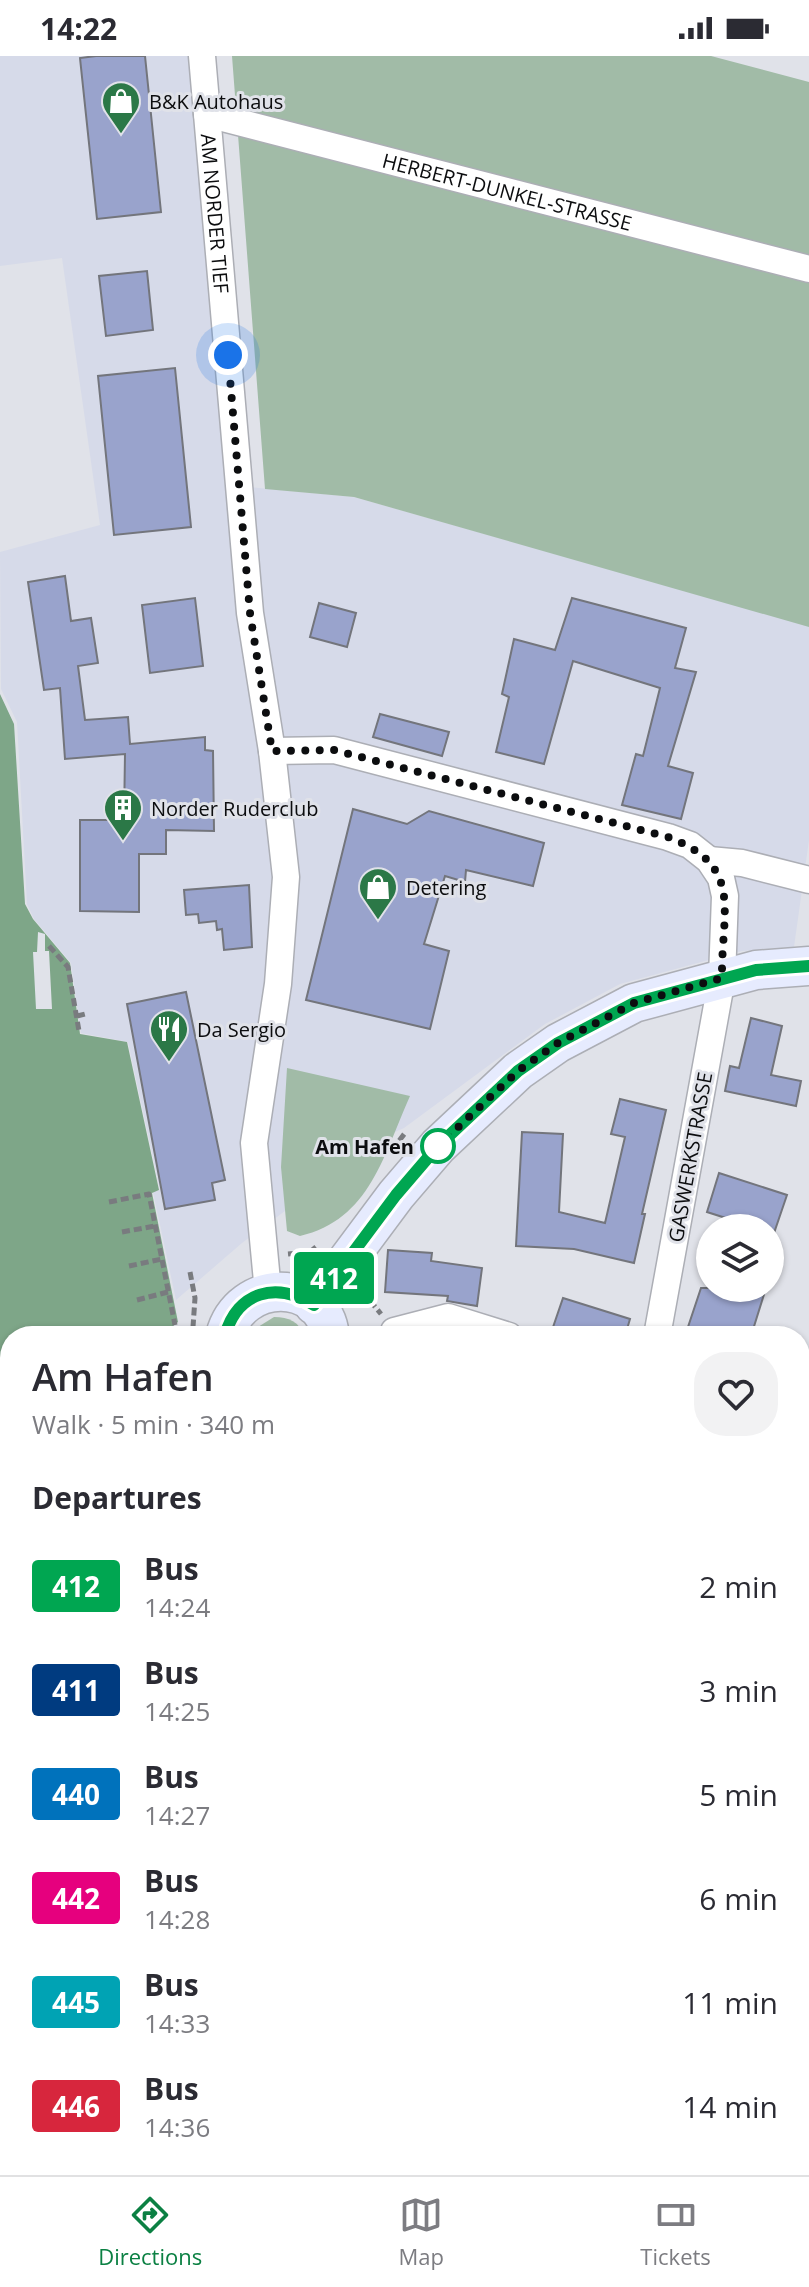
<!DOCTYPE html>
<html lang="en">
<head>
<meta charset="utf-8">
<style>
  :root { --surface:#fff; --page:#f2f2f3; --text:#2b2b33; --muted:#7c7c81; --line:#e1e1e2; --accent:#0b8043 }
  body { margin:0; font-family:"Open Sans",sans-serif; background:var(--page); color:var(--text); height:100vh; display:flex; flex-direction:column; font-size:30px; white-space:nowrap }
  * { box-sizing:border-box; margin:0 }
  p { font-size:26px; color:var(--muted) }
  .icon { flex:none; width:44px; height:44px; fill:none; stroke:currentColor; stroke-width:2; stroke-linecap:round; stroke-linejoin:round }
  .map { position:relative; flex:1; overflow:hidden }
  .panel { position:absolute; left:0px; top:1270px; width:810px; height:850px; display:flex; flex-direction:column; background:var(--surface); border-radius:32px 32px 0 0; box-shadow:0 2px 6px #0004 }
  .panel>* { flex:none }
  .badge { padding:0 16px; border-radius:6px; font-size:28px; line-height:52px }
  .buttons { position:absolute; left:696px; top:1158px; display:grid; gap:16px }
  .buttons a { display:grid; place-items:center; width:88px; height:88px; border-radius:50%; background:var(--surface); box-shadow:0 2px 6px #0004; font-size:40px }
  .you { position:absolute; width:40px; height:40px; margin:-20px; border:6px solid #fff; border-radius:50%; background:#1a73e8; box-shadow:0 0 0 12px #1a73e833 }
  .map>.badge { position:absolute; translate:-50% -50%; box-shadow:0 0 0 4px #fff }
  h2 { padding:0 32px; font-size:30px; line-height:72px }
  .round { display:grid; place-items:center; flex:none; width:84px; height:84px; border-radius:32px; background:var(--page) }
  .overview { display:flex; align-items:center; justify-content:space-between; height:136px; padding:0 32px }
  h1 { font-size:38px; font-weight:600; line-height:60px }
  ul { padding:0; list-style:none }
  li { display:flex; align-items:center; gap:24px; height:104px; padding:0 32px }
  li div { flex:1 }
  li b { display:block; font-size:30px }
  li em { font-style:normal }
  li .badge { min-width:88px; font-weight:700; text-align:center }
  .status { display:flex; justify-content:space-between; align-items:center; height:56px; padding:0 40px; background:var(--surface); direction:ltr }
  .status svg { height:22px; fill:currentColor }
  .dock { display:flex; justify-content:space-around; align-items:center; height:112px; border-top:2px solid var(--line); background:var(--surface); font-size:22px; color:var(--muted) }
  .dock a { display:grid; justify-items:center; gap:4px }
  .dock .selected { color:var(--accent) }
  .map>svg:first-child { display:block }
</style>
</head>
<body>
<div class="status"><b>14:22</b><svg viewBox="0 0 49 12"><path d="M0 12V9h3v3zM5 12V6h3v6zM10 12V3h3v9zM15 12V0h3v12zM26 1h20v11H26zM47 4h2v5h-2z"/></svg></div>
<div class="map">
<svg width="809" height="2119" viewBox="0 0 809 2119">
  <rect width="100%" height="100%" fill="#e0e2e9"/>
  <!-- built -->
  <g fill="#d6dae9">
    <path d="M0 0H190L227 429 354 441 809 569V784L794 891 742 895 620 928 545 968 404 1072 386 1080 242 1187 176 1244 153 1136 160 1134 128 986 81 977 71 907 34 863 27 848 17 666 1 633 0 496 100 469 62 202 0 210Z"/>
    <path d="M800 1959 809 1961V2119H414L399 2110H800Z"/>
  </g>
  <!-- green -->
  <g fill="#a1bba7">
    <path d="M232 0H711L809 26V571L354 441 265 433Z"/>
    <path d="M287 1012 410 1040C384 1098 370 1164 300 1180L287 1175 281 1111Z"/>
    <path d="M274 1261C289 1261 299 1266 305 1280H253L258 1271Z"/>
    <path d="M10 1625V1852L0 1851V1631Z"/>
    <path d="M0 1987 10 1991V2110H107L110 2119H0Z"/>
  </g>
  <!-- water -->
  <g fill="#7ea688">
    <path d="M0 638 14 668 25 848 33 863 70 907 80 978 127 986 159 1134 152 1137 178 1266 161 1280H10V1532L0 1495Z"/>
    <path d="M0 1924H10V1991L0 1987Z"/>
    <path d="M107 2110H203L206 2119H110Z"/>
  </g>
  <!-- pier -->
  <path fill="#e0e2e9" d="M38 876 45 878V895H49L52 953H36L33 896H37Z"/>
  <!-- building -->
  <g fill="#99a3cc" stroke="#73757c" stroke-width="2">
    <path d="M96 0H145L161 156 97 163 80 2Z"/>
    <path d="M147 215 153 274 106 280 99 220Z"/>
    <path d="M175 312 191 471 114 479 98 320Z"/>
    <path d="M65 520 71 565 91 562 98 607 78 610 85 664 128 661 130 688 205 681V694L213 695 214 775 166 774V798H139V856L80 855V764H124L125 698 65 703 60 632 44 634 28 526Z"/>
    <path d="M195 542 203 610 150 617 142 549Z"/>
    <path d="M572 542 686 572 675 612 696 616 668 710 693 717 681 763 622 749 636 698 643 700 660 632 573 605 544 708 496 696 509 641 502 638 514 583 555 594Z"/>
    <path d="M319 547 356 557 347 591 310 581Z"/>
    <path d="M380 658 449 676 442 700 373 681Z"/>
    <path d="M353 753 407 768 429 755 544 787 533 830 466 814 465 826 445 820 424 888 449 895 430 973 306 944Z"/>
    <path d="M249 829 252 891 224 894 222 873 217 874 216 865 199 867 198 858 186 859 184 834Z"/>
    <path d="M186 936 225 1124 212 1127 215 1144 165 1153 127 948Z"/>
    <path d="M751 962 782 970 771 1019 801 1025 796 1050 725 1035 730 1010 739 1012Z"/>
    <path d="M620 1043 666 1054 642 1158H645L634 1207 574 1193 516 1190 522 1076 563 1078 559 1156 605 1167 625 1081 611 1078Z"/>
    <path d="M719 1117 787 1139 774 1177 770 1176V1172H757L707 1156Z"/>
    <path d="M388 1194 432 1197 431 1205 482 1212 477 1250 447 1245 448 1240 385 1236Z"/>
    <path d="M701 1232H766L751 1280H685Z"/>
    <path d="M563 1242 630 1263 625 1280H550Z"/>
  </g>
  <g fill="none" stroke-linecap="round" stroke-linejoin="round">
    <defs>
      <path id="pedestrian" d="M800 2109 809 2113"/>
      <g id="minor">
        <path id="s1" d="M202 0 250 557 272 695 286 821 278 928 254 1087 268 1236"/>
        <path id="s2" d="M207 58 809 213"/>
        <path d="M272 695 334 694 668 781 690 789 709 804 721 822 725 840 722 922 657 1280"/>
        <path d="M709 804 742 807 809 824"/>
        <path d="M394 1275 448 1261 509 1280"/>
        <path d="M800 1371 809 1374"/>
        <path d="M302 2119 309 2110"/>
      </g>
      <path id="tertiary" d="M800 1636 809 1638"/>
      <g id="secondary">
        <path d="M314 1249 396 1139 438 1090 518 1015 558 987 634 947 756 914 809 910"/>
        <path d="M225 1280C240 1221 324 1221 330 1280"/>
        <path d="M0 1593 10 1582"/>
      </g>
    </defs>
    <!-- pedestrian casing -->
    <use href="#pedestrian" stroke="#acaeb5" stroke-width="23"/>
    <!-- minor casing -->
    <use href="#minor" stroke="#acaeb5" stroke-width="29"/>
    <!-- tertiary casing -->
    <use href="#tertiary" stroke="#acaeb5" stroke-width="37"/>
    <!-- secondary casing -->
    <use href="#secondary" stroke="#acaeb5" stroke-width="41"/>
    <!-- path -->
    <g stroke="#797b7f" stroke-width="5" stroke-dasharray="8 4" stroke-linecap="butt">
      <path d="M49 890 68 911 79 975"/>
      <path d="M77 960 85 958"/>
      <path d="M392 1094 405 1077"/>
      <path d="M109 1146 149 1138 175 1269"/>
      <path d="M122 1176 155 1170"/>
      <path d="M288 1198 310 1196 316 1191"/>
      <path d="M129 1210 162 1203"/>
      <path d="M190 1216 195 1242 193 1271"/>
      <path d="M361 1237 367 1241 381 1258"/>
      <path d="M137 1244 168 1236"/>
      <path d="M800 1501 809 1484"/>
      <path d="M800 1788 809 1790"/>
      <path d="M0 1879 10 1881"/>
      <path d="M650 2119 654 2110"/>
    </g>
    <!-- pedestrian -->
    <use href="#pedestrian" stroke="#fff" stroke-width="20"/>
    <!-- minor -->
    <use href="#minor" stroke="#fff" stroke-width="26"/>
    <!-- tertiary -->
    <use href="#tertiary" stroke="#fff" stroke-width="34"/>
    <!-- secondary -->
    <use href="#secondary" stroke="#e6ebfe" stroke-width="38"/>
  </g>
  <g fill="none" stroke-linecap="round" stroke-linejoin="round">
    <defs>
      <path id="line" d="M225 1280C237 1235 277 1225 314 1249L396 1139 438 1090 518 1015 558 987 634 947 756 914 809 910"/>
    </defs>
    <!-- line casing -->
    <use href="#line" stroke="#fff" stroke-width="18"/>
    <!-- line -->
    <use href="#line" stroke="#00a651" stroke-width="12"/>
    <!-- walk -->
    <path stroke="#0c0d0f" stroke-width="8" stroke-dasharray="0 14.4" d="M228 299 250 557 272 695 334 694 668 781C745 810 721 855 722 922L634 947 558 987 518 1015 438 1090"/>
  </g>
  <!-- icons -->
  <defs>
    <symbol id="shop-pin" viewBox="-11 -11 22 30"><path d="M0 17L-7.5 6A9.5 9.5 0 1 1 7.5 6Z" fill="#2b7847" stroke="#e0e2e9"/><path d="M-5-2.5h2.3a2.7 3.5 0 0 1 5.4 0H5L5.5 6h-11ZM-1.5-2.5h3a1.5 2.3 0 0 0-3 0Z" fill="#fff"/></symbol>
    <symbol id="building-pin" viewBox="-11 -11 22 30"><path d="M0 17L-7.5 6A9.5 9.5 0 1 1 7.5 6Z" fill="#2b7847" stroke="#e0e2e9"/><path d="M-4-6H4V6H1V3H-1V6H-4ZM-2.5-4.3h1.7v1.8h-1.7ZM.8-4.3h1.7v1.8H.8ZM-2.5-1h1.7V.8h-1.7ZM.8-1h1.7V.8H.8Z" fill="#fff"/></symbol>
    <symbol id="restaurant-pin" viewBox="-11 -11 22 30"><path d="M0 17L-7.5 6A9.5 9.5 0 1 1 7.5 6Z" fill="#2b7847" stroke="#e0e2e9"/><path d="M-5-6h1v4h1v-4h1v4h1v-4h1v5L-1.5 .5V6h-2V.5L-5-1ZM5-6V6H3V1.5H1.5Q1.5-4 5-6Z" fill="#fff"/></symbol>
  </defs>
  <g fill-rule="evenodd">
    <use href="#shop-pin" x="99" y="23" width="44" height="60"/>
    <use href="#building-pin" x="101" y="730" width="44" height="60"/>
    <use href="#shop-pin" x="356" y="809" width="44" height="60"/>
    <use href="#restaurant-pin" x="147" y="951" width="44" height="60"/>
  </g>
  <!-- markers -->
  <circle fill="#fff" stroke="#00a651" stroke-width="4" cx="438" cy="1090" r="16"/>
  <g text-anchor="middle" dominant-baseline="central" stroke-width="6" stroke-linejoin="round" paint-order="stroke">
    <!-- poi labels -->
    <g font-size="20" fill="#0c0d0f" stroke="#e0e2e9" text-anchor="start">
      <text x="149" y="45">B&amp;K Autohaus</text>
      <text x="151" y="752">Norder Ruderclub</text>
      <text x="406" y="831">Detering</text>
      <text x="197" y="973">Da Sergio</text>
    </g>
    <!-- street labels -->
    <g font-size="20" fill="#0c0d0f" stroke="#e0e2e9">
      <text stroke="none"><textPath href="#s2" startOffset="310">HERBERT-DUNKEL-STRASSE</textPath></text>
      <text stroke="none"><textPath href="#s1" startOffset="158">AM NORDER TIEF</textPath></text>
      <text transform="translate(690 1101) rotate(-80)">GASWERKSTRASSE</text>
    </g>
    <!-- stop labels -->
    <g font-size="20" font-weight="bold" fill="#0c0d0f" stroke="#e0e2e9" text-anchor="end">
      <text x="414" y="1090">Am Hafen</text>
    </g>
  </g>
</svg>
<div class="buttons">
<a><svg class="icon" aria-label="layers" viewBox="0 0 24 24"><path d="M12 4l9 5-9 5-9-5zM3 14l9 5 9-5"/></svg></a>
</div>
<div class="you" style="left:228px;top:299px"></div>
<b class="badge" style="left:334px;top:1222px;background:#00a651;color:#fff">412</b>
<section class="panel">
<div class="overview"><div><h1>Am Hafen</h1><p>Walk · 5 min · 340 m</p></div><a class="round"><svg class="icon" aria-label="heart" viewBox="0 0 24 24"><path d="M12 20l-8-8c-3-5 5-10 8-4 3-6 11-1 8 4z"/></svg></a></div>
<h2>Departures</h2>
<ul>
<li><span class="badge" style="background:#00a651;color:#fff">412</span><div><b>Bus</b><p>14:24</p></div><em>2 min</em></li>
<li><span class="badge" style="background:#003b80;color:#fff">411</span><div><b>Bus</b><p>14:25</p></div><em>3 min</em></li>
<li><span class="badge" style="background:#0072bc;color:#fff">440</span><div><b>Bus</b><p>14:27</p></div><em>5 min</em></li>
<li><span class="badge" style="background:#e6007e;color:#fff">442</span><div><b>Bus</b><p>14:28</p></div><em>6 min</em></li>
<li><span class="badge" style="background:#00a3b4;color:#fff">445</span><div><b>Bus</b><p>14:33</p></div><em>11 min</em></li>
<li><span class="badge" style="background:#d7263d;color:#fff">446</span><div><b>Bus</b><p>14:36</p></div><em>14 min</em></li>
</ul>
</section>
</div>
<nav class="dock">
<a class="selected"><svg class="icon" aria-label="directions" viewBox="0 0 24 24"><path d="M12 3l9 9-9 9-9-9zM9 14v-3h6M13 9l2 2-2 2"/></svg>Directions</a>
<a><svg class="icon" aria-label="map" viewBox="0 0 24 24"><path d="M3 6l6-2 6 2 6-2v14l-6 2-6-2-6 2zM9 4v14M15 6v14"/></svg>Map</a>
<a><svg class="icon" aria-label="tickets" viewBox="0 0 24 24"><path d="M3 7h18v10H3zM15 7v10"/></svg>Tickets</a>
</nav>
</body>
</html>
